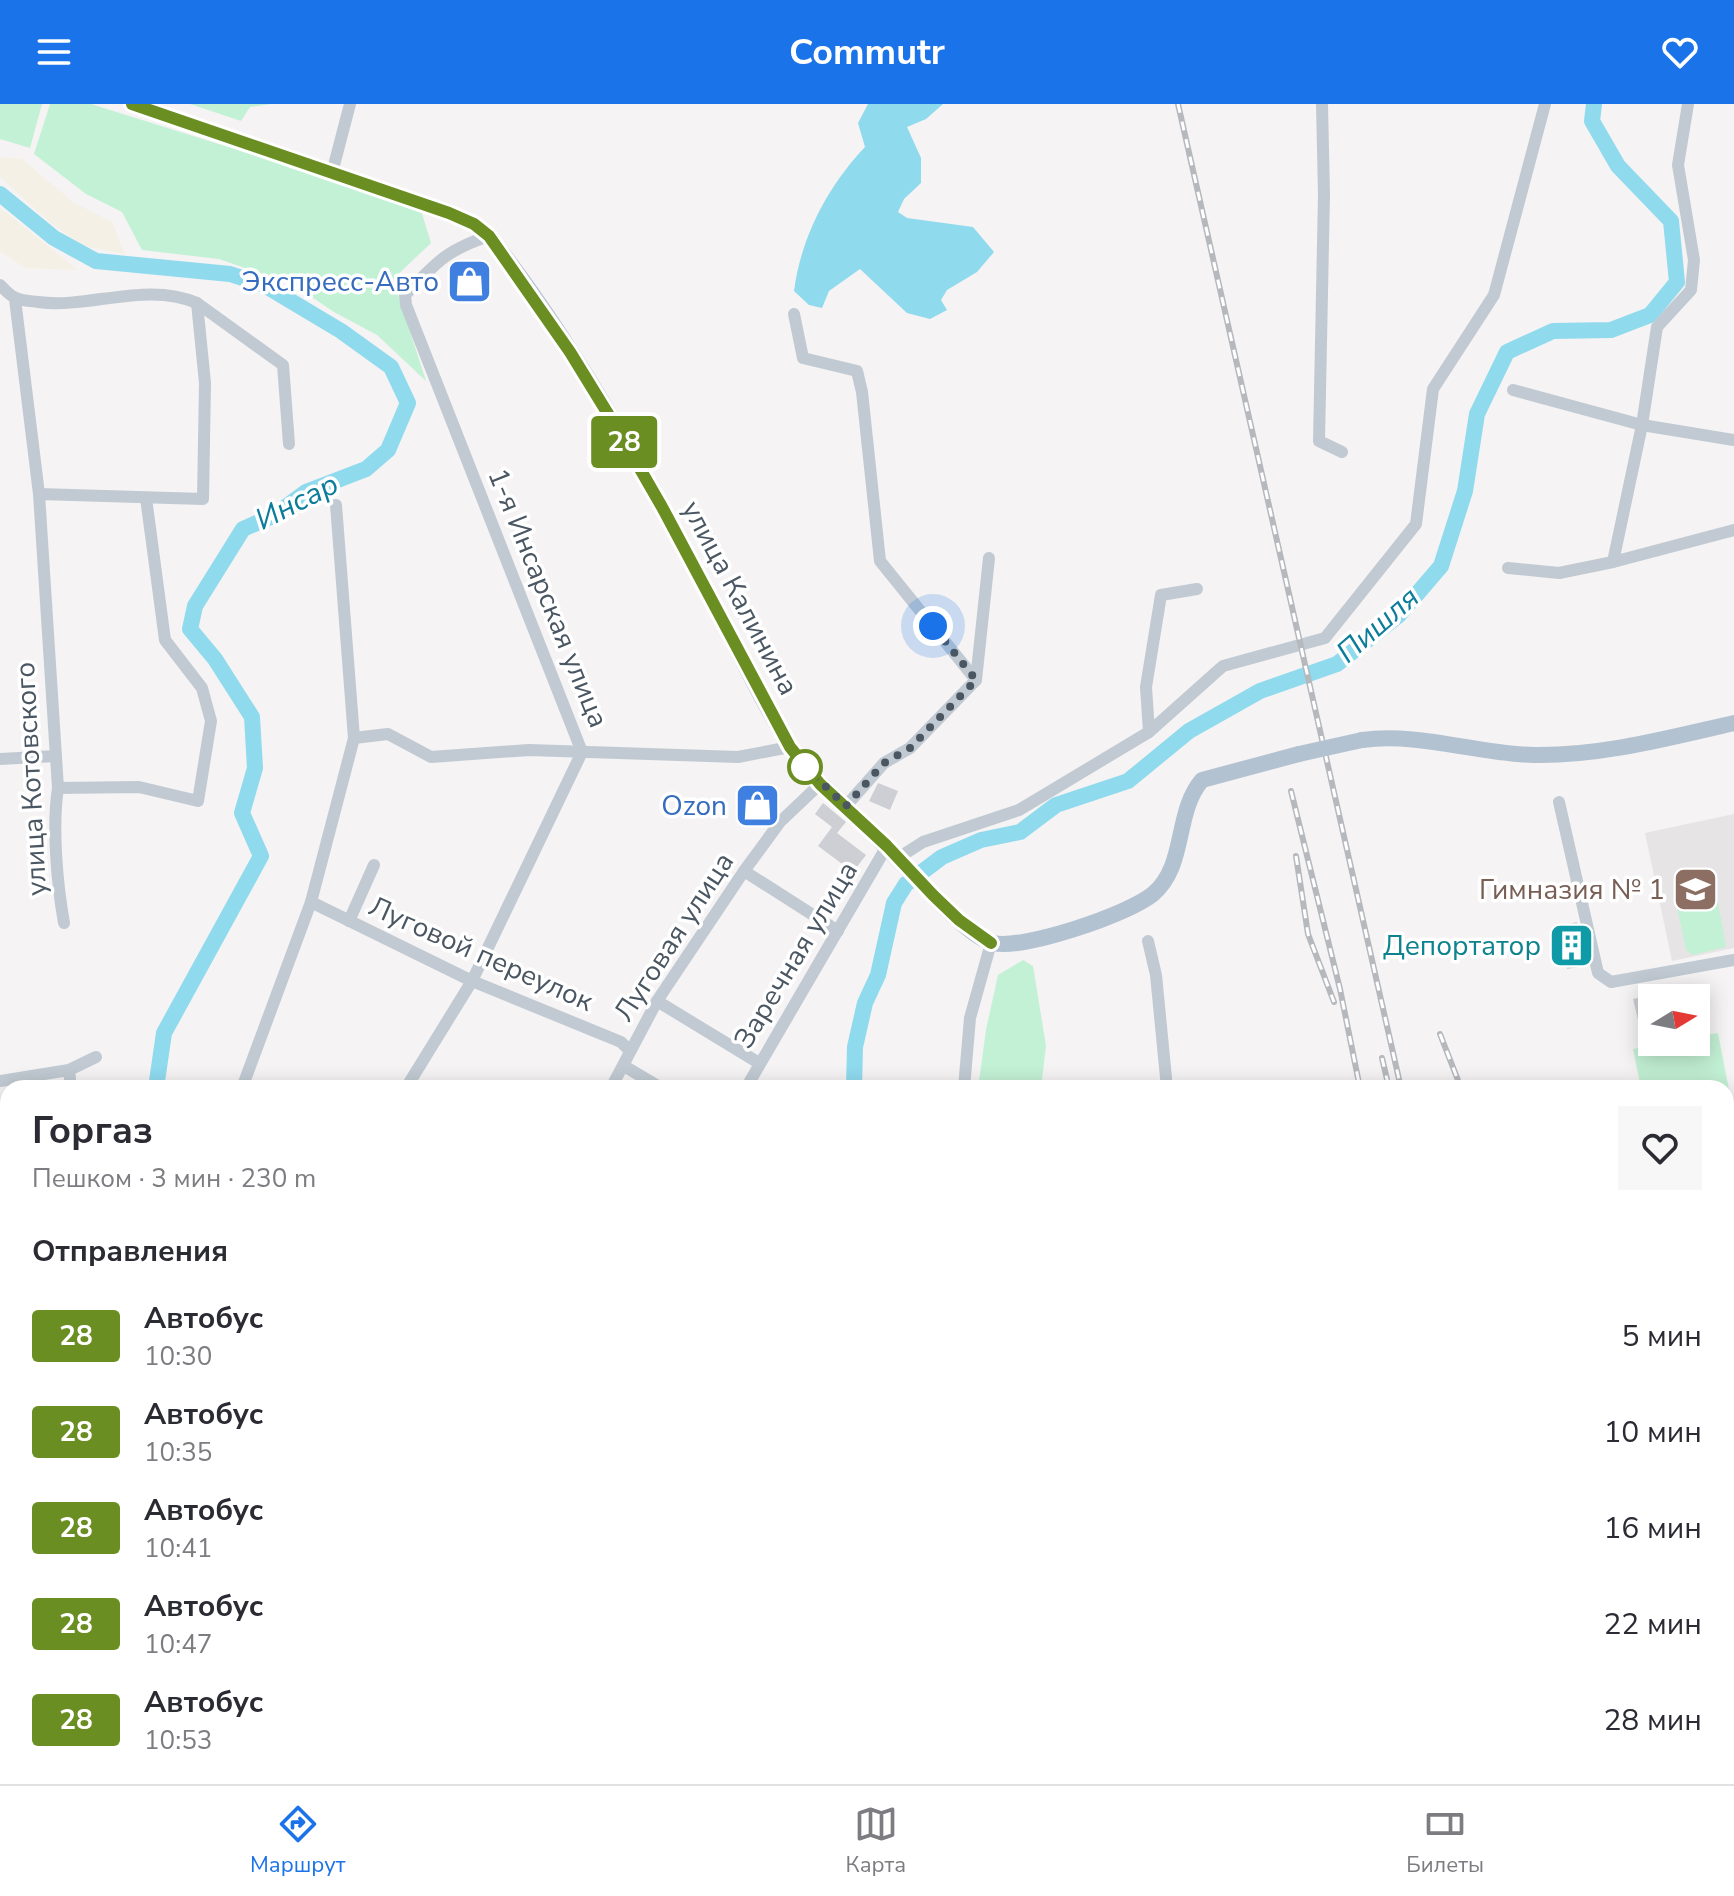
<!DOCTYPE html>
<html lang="ru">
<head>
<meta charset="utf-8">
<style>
  :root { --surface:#fff; --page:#f7f7f7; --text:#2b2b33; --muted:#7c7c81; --line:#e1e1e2; --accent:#1a73e8 }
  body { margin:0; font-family:"Nunito Sans",sans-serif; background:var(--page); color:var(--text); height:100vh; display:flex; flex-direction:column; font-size:30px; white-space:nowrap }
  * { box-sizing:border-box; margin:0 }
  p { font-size:26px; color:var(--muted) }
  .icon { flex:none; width:44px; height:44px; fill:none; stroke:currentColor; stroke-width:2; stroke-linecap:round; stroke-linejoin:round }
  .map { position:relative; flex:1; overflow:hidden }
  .side { position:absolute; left:0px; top:976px; width:1734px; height:704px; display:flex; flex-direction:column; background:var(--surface); border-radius:24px 24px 0 0; box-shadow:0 4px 20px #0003 }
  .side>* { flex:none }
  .badge { padding:0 16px; border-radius:6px; font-size:28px; line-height:52px }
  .needle { width:52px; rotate:80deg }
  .fabs { position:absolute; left:1638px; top:880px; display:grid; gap:16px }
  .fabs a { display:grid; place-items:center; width:72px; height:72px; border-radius:0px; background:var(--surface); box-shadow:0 4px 20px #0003; font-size:40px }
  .you { position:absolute; width:40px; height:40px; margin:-20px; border:6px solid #fff; border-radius:50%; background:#1a73e8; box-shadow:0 0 0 12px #1a73e833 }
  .map>.badge { position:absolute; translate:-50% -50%; box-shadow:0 0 0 4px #fff }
  h2 { padding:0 32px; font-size:30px; line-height:72px }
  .round { display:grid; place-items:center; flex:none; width:84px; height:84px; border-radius:0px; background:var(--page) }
  .head { display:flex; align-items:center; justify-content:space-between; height:136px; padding:0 32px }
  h1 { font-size:38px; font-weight:700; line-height:60px }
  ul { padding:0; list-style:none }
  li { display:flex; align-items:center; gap:24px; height:96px; padding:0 32px }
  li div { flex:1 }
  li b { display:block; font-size:30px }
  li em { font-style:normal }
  li .badge { min-width:88px; font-weight:700; text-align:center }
  header { display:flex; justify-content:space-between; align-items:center; height:104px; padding:0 32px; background:var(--accent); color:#fff; font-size:36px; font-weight:700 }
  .tabs { display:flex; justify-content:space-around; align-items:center; height:112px; border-top:2px solid var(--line); background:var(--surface); font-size:22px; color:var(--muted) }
  .tabs a { display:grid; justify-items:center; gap:4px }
  .tabs .on { color:var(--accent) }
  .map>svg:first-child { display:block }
</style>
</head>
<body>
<header><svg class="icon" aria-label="menu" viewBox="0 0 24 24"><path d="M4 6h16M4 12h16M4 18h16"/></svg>Commutr<svg class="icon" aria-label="heart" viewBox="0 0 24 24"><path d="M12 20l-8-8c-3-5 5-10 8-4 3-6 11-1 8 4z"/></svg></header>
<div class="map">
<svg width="1734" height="1680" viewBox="0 0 1734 1680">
  <rect width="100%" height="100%" fill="#f5f3f3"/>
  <!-- education -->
  <path fill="#e6e4e5" d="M1734 710V844L1672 857 1645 729Z"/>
  <!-- green -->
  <g fill="#c3f1d5">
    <path d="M0 0H42L30 44 0 35Z"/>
    <path d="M50 0H91L420 103 431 139 393 175 426 277 377 231 334 208 294 181 219 155 142 146 122 108 86 90 34 50Z"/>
    <path d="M190 0H271L250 3 241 17Z"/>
    <path d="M1707 772 1714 777 1726 843 1692 851 1686 846 1673 783 1677 779Z"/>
    <path d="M1023 856 1033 862 1046 942 1041 984H978L986 926 998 871Z"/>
    <path d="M1718 929 1734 1012V1059L1726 1060V984H1641L1633 945 1668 938H1696V933Z"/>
  </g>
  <!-- sand -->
  <g fill="#f5f0e5">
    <path d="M0 53 22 55 73 98 112 118 125 150 84 142 52 120 0 73Z"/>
    <path d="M0 104 78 166 25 164 0 147Z"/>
  </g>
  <!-- water -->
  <path fill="#90daee" d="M868 0H943L926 15 907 23 921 54V79L904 95 898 108 907 114 973 123 994 148 977 168 947 186 941 196 947 206 930 215 907 209 860 165 829 187 822 204 809 201 794 187C801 133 828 82 865 43L858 19Z"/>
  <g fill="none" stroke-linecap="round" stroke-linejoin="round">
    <!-- river -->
    <g stroke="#90daee" stroke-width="16">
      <path d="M0 90 54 134 96 157 230 170 264 181 341 227 391 263 408 299 388 346 366 365 306 388 275 411 243 425 195 502 190 525 215 555 252 613 255 664 242 709 261 752 164 929 156 984"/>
      <path d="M854 984 855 943 865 899 878 871 894 799 906 780 942 753 981 736 1020 728 1056 701 1128 677 1189 627 1260 587 1337 560 1399 511 1441 462 1465 387 1477 310 1507 248 1553 227 1611 226 1650 211 1677 178 1671 117 1618 62 1592 17 1594 0"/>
      <path d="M108 1672 110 1680"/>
      <path d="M495 1672 498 1680"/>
    </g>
  </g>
  <!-- building -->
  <g fill="#cdcfd5">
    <path d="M878 679 898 687 890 706 869 697Z"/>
    <path d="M823 699 846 718 837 729 866 751 853 768 818 742 832 723 815 710Z"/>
    <path d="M1577 818 1585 862 1567 865 1559 822Z"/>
    <path d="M1652 891V929L1642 932 1633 895Z"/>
    <path d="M1734 1074V1129L1726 1131V1076Z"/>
  </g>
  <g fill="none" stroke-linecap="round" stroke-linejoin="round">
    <!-- minor -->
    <g stroke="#c1cad2" stroke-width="12">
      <path d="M1322 0 1324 90 1319 337 1342 348"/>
      <path d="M332 69 350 0"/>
      <path d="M0 181C4 185 9 191 14 193 20 197 31 197 38 198 90 205 146 177 197 199L283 261 289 340"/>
      <path d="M15 195 39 390 58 684C52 722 57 780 64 819"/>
      <path d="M794 210 803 254 857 267 862 288 880 457 976 576 910 644 884 659 846 702"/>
      <path d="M1513 286 1642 321 1734 336"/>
      <path d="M39 390 203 395 205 279 197 199"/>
      <path d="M1613 458 1642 321 1657 223 1691 186 1694 156 1678 61 1688 0"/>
      <path d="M1508 464 1559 469 1613 458 1734 426"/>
      <path d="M976 576 989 454"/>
      <path d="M1149 628 1146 583 1161 491 1197 485"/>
      <path d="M354 634 388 630 431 653 529 646 738 653 790 643"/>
      <path d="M0 655 56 652"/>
      <path d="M58 684 139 683 198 697 211 617 202 584 165 536 146 394"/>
      <path d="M1559 698 1598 869 1611 878 1734 856"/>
      <path d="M898 754 923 738 1019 706 1149 628 1223 562 1325 534 1416 420 1433 285 1494 191 1545 0"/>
      <path d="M744 767 838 827"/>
      <path d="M311 798 472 877 621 938 630 947"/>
      <path d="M349 817 374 761"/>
      <path d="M1148 837 1156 871 1167 984"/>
      <path d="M657 897 759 959"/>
      <path d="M624 962 661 984"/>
      <path d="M69 966 71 984"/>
      <path d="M0 977 69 966 96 953"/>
      <path d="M242 984 311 798 354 634 336 401"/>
      <path d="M406 984 472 877 582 648 406 201 405 191C436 159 446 146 489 132"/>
      <path d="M611 984 657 897 744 767 780 718 820 680"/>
      <path d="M746 984 887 742"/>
      <path d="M964 984 970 914 991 839"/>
      <path d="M0 1241 8 1285"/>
      <path d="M0 1306 8 1304"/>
      <path d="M0 1561 8 1587"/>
      <path d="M0 1620 8 1618"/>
      <path d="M35 1672 38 1680"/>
      <path d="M465 1672 467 1680"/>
      <path d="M678 1672 679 1680"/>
      <path d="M850 1672 852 1680"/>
      <path d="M1103 1672 1105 1680"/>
      <path d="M271 1680 316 1672"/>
      <path d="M1025 1680 1029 1672"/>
    </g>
    <!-- major -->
    <g stroke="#b3c2d1" stroke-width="16">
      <path d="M132 0 449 109 474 120 489 132C579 245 648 376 716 504 740 549 762 599 790 642 805 667 827 685 847 704 869 725 890 747 911 769 928 786 970 834 993 839 1024 846 1129 810 1153 790 1187 761 1174 709 1202 676L1299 650"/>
      <path d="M1362 636C1419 628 1477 650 1534 651 1602 652 1668 634 1734 619"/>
    </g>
    <defs>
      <g id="rail">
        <path d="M1178 0 1401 984"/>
        <path d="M1291 687 1340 885 1360 984"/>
        <path d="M1296 752 1308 830 1334 898"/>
        <path d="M1440 930 1461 984"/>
        <path d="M1382 954 1389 984"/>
        <path d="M1531 1672 1533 1680"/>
        <path d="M1545 1672 1546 1680"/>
      </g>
    </defs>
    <!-- rail casing -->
    <use href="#rail" stroke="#b5b8bd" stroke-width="6"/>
    <!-- rail -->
    <use href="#rail" stroke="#fff" stroke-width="3" stroke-dasharray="9" stroke-linecap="butt"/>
    <!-- major-bridge -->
    <path stroke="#b3c2d1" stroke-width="16" d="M1299 650 1362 636"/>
  </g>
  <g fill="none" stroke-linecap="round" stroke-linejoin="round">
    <defs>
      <path id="line" d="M132 0 449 109 474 120 489 132 570 248 613 318 662 403 790 643 820 680 887 742 933 791 959 816 991 839"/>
    </defs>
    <!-- line casing -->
    <use href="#line" stroke="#fff" stroke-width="18"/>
    <!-- line -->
    <use href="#line" stroke="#6b8e23" stroke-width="12"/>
    <!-- walk -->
    <path stroke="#4a5661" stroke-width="8" stroke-dasharray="0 14.4" d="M805 663 846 702 884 659 910 644 976 576 933 522"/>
  </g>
  <!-- icons -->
  <defs>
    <symbol id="shop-square" viewBox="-11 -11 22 22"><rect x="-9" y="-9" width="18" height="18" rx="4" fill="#3f7fe0" stroke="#fff"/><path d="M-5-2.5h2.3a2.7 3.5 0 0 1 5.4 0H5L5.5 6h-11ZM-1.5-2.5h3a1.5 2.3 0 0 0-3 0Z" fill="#fff"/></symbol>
    <symbol id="school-square" viewBox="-11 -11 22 22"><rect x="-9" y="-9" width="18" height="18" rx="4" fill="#8d6e63" stroke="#fff"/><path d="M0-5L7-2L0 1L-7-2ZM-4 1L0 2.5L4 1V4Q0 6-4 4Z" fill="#fff"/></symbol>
    <symbol id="building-square" viewBox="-11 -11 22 22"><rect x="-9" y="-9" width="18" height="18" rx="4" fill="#0f9aa8" stroke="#fff"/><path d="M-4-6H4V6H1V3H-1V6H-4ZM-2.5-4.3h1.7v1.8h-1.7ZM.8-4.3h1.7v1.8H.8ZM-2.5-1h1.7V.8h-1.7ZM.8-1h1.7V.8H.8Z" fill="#fff"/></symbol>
  </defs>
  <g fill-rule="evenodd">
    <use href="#shop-square" x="444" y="152" width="51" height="51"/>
    <use href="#shop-square" x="732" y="676" width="51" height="51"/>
    <use href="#school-square" x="1670" y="760" width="51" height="51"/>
    <use href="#building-square" x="1546" y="816" width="51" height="51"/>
  </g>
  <!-- markers -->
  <circle fill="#fff" stroke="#6b8e23" stroke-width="4" cx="805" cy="663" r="16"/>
  <g text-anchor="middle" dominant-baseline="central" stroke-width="7" stroke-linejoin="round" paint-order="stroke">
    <!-- shop labels -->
    <g font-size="28" fill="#366cbe" stroke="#fff" text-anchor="end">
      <text x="439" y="178">Экспресс-Авто</text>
      <text x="727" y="702">Ozon</text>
    </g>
    <!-- street labels -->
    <g font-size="28" fill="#4a5661" stroke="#fff">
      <text transform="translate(548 494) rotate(68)">1-я Инсарская улица</text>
      <text transform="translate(740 494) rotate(62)">улица Калинина</text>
      <text transform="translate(31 675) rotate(-93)">улица Котовского</text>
      <text transform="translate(674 833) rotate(-57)">Луговая улица</text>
      <text transform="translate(481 850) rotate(24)">Луговой переулок</text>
      <text transform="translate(796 851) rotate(-59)">Заречная улица</text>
    </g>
    <!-- education labels -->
    <g font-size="28" fill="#785e54" stroke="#fff" text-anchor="end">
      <text x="1665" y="786">Гимназия № 1</text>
    </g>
    <!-- culture labels -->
    <g font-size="28" fill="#0d838f" stroke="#fff" text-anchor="end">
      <text x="1541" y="842">Депортатор</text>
    </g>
    <!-- water labels -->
    <g font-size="30" font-style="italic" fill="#0c7c9b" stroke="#fff">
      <text transform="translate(297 398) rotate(-27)">Инсар</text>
      <text transform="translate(1378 521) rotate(-41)">Пишля</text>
    </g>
  </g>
</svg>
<div class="fabs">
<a><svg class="needle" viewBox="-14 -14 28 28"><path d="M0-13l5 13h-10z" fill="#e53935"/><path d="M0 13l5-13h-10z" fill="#7c7c81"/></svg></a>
</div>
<div class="you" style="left:933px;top:522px"></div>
<b class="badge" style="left:624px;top:338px;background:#6b8e23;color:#fff">28</b>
<section class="side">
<div class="head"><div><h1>Горгаз</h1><p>Пешком · 3 мин · 230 m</p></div><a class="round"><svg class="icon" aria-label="heart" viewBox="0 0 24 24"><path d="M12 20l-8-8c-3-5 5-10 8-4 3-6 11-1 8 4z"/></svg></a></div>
<h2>Отправления</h2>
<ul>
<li><span class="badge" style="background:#6b8e23;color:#fff">28</span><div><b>Автобус</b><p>10:30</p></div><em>5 мин</em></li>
<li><span class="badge" style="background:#6b8e23;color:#fff">28</span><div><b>Автобус</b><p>10:35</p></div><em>10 мин</em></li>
<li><span class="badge" style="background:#6b8e23;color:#fff">28</span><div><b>Автобус</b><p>10:41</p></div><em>16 мин</em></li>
<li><span class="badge" style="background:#6b8e23;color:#fff">28</span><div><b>Автобус</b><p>10:47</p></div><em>22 мин</em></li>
<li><span class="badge" style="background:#6b8e23;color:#fff">28</span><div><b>Автобус</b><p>10:53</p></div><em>28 мин</em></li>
</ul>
</section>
</div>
<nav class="tabs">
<a class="on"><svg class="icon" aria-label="directions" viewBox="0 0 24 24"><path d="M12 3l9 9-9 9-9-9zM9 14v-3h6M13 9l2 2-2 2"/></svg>Маршрут</a>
<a><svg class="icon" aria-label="map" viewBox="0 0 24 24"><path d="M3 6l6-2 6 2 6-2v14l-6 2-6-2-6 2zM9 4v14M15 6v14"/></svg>Карта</a>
<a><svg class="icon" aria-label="tickets" viewBox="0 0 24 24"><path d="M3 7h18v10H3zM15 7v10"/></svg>Билеты</a>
</nav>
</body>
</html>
